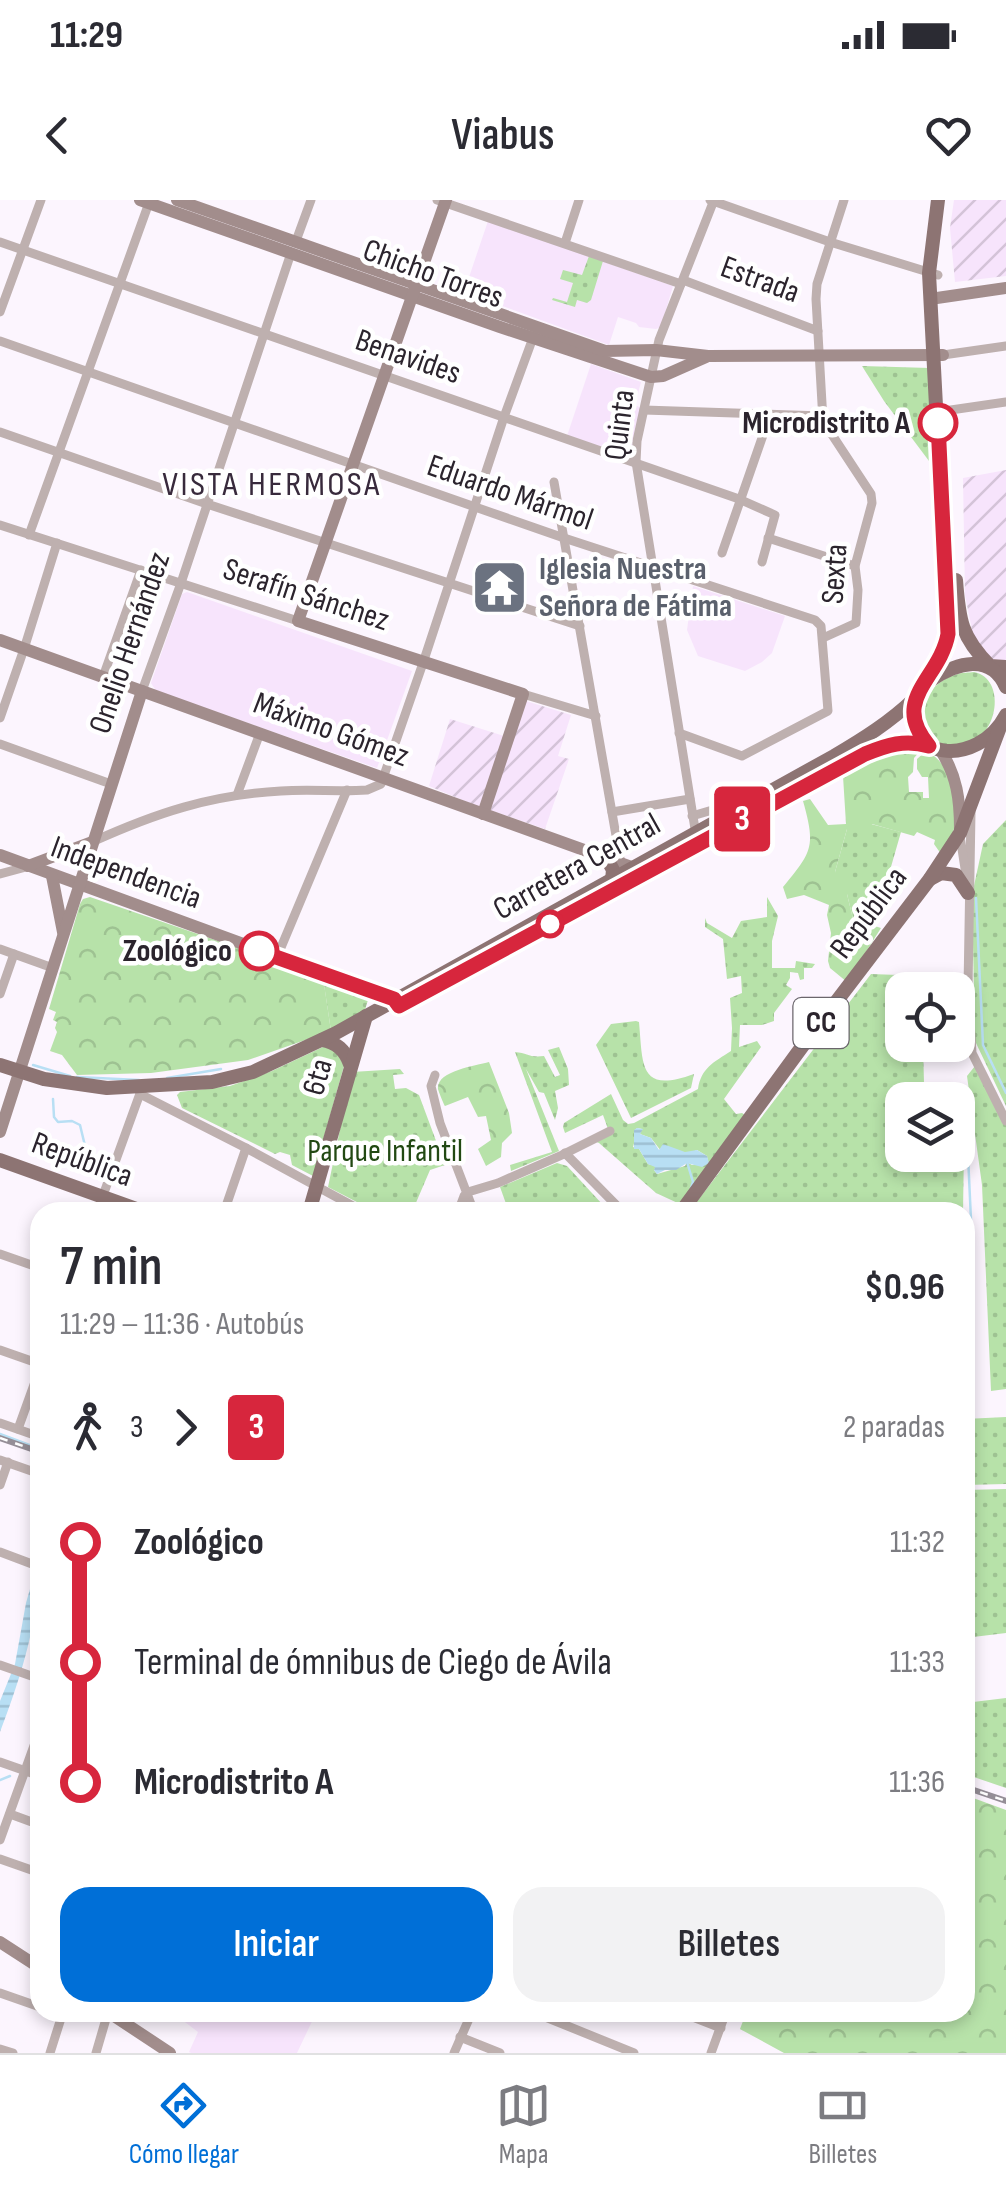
<!DOCTYPE html>
<html lang="es">
<head>
<meta charset="utf-8">
<style>
  :root { --surface:#fff; --page:#f2f2f3; --text:#2b2b33; --muted:#7c7c81; --line:#e1e1e2; --accent:#006fd7 }
  body { margin:0; font-family:"Sofia Sans Condensed",sans-serif; background:var(--page); color:var(--text); height:100vh; display:flex; flex-direction:column; font-size:38px; white-space:nowrap }
  * { box-sizing:border-box; margin:0 }
  p { font-size:32px; color:var(--muted) }
  .icon { flex:none; width:55px; height:55px; fill:none; stroke:currentColor; stroke-width:2; stroke-linecap:round; stroke-linejoin:round }
  .map { position:relative; flex:1; overflow:hidden }
  .side { position:absolute; left:30px; top:1002px; width:945px; height:820px; display:flex; flex-direction:column; background:var(--surface); border-radius:30px; box-shadow:0 5px 15px #0003 }
  .side>* { flex:none }
  .badge { padding:0 20px; border-radius:8px; font-size:35px; line-height:65px }
  .buttons { position:absolute; left:885px; top:772px; display:grid; gap:20px }
  .buttons a { display:grid; place-items:center; width:90px; height:90px; border-radius:20px; background:var(--surface); box-shadow:0 5px 15px #0003; font-size:50px }
  .map>.badge { position:absolute; translate:-50% -50%; box-shadow:0 0 0 5px #fff }
  .legs { display:flex; align-items:center; gap:15px; height:110px; padding:0 30px; font-size:32px }
  .legs p { margin-inline-start:auto }
  .overview { display:flex; align-items:center; justify-content:space-between; height:170px; padding:0 30px }
  h1 { font-size:55px; font-weight:600; line-height:75px }
  .primary-button { display:flex; gap:20px; margin-top:auto; padding:20px 30px }
  .primary-button a { flex:1; height:115px; border-radius:30px; background:var(--accent); color:#fff; font-size:40px; font-weight:600; line-height:115px; text-align:center }
  .primary-button a+a { background:var(--page); color:var(--text) }
  ul { padding:0 30px; list-style:none }
  li { display:flex; align-items:center; gap:35px; height:120px; font-size:38px }
  li i { display:grid; place-items:center; width:15px; height:100%; margin:0 12px; background:currentColor }
  li i::after { content:''; width:25px; height:25px; margin:-12px; border:8px solid; border-radius:50%; background:var(--surface) }
  li p { margin-inline-start:auto }
  li:first-child i { background:linear-gradient(#0000 50%,currentColor 0) }
  li:last-child i { background:linear-gradient(currentColor 50%,#0000 0) }
  .status { display:flex; justify-content:space-between; align-items:center; height:70px; padding:0 50px; background:var(--surface); direction:ltr }
  .status svg { height:28px; fill:currentColor }
  header { display:flex; justify-content:space-between; align-items:center; height:130px; padding:0 30px; background:var(--surface); font-size:45px; font-weight:600 }
  .dock { display:flex; justify-content:space-around; align-items:center; height:140px; border-top:2px solid var(--line); background:var(--surface); font-size:28px; color:var(--muted) }
  .dock a { display:grid; justify-items:center; gap:5px }
  .dock .on { color:var(--accent) }
  .map>svg:first-child { display:block }
</style>
</head>
<body>
<div class="status"><b>11:29</b><svg viewBox="0 0 49 12"><path d="M0 12V9h3v3zM5 12V6h3v6zM10 12V3h3v9zM15 12V0h3v12zM26 1h20v11H26zM47 4h2v5h-2z"/></svg></div>
<header><svg class="icon" aria-label="back" viewBox="0 0 24 24"><path d="M15 5l-7 7 7 7"/></svg>Viabus<svg class="icon" aria-label="heart" viewBox="0 0 24 24"><path d="M12 20l-8-8c-3-5 5-10 8-4 3-6 11-1 8 4z"/></svg></header>
<div class="map">
<svg width="1006" height="1853" viewBox="0 0 1006 1853">
  <defs>
    <pattern id="industrial-furrows" width="10" height="10" patternUnits="userSpaceOnUse" patternTransform="scale(2.5)"><rect width="10" height="10" fill="#f7e4fc"/><path d="M-1 1l2-2M0 10L10 0M9 11l2-2" fill="none" stroke="#d4c3d8"/></pattern>
    <pattern id="green-dots" width="8" height="8" patternUnits="userSpaceOnUse" patternTransform="scale(2.5)"><rect width="8" height="8" fill="#b7e2a9"/><path d="M2 2h.1M6 6h.1" fill="none" stroke="#9ec292" stroke-width="1.8" stroke-linecap="round"/></pattern>
    <pattern id="forest-crowns" width="20" height="18" patternUnits="userSpaceOnUse" patternTransform="scale(2.5)"><rect width="20" height="18" fill="#b7e2a9"/><path d="M2 6a3 3 0 1 1 6 0M12 15a3 3 0 1 1 6 0" fill="none" stroke="#9ec292"/></pattern>
    <pattern id="water-rules" width="6" height="5" patternUnits="userSpaceOnUse" patternTransform="scale(2.5)"><rect width="6" height="5" fill="#b8dff4"/><path d="M0 2.5h6" fill="none" stroke="#9ebfd2"/></pattern>
  </defs>
  <rect width="100%" height="100%" fill="#fcf5fe"/>
  <!-- built -->
  <g fill="#f7e4fc">
    <path d="M488 21 673 86 661 127 656 129 639 127 636 123 618 117 609 145 464 92Z"/>
    <path d="M591 164 641 182 635 205 641 208 629 256 567 236Z"/>
    <path d="M693 386 785 416 772 453 762 462 745 471 698 456 687 430Z"/>
    <path d="M187 392 412 471 377 568 156 491 151 483 182 394Z"/>
    <path d="M179 1813 316 1812V1813L297 1853H191L189 1852 198 1832 177 1816Z"/>
  </g>
  <!-- industrial -->
  <g fill="url(#industrial-furrows)">
    <path d="M954 0H1006V76L955 82 950 28Z"/>
    <path d="M1006 270V464L987 458 973 435 965 395 963 278Z"/>
    <path d="M526 501 571 515 558 556 569 559 545 629 490 610Z"/>
    <path d="M450 519 504 536 479 607 429 586Z"/>
  </g>
  <!-- green -->
  <g fill="url(#green-dots)" fill-rule="evenodd">
    <path d="M589 56 603 61 591 100 587 103 577 100 575 107 552 100 553 98 567 102 573 83 560 79 563 70 582 75Z"/>
    <path d="M862 166 930 168 932 265 884 201Z"/>
    <path d="M974 472C1006 478 1000 537 964 545 956 547 946 545 938 545 932 540 925 535 922 528 910 505 937 479 958 474 963 472 968 473 974 472Z"/>
    <path d="M1006 620V906L975 841 972 695 983 644Z"/>
    <path d="M871 624 901 632 874 726 853 719 847 694 835 672 847 629Z"/>
    <path d="M767 697 778 716 772 741V768H795L796 761 815 764 812 768H804V779L800 780 798 773 790 772V778L786 785 792 789 774 813V821L762 825H740L739 847 757 841 761 847 724 899 736 914 742 913 748 917 682 1005 656 993 599 943 594 941 608 929 603 915 565 933 563 927 564 923 611 894 623 920 628 924 634 923 698 889C701 868 714 862 731 851L732 828 730 798 742 793 741 776 727 779 723 739 705 727V718L707 723 732 738 741 721 767 717ZM637 928 642 929 640 934 651 938 661 951 690 953 697 950 707 956 708 963 692 965 687 962 685 966 657 974 654 970 656 966 648 964 639 949 633 947 636 936 634 932Z"/>
    <path d="M871 774 925 776 926 790H902V845H923L924 883 959 885V907L964 949 963 1012H689ZM902 900H958V955H902Z"/>
    <path d="M323 778 366 795 368 800 364 813 331 831Z"/>
    <path d="M636 821 639 822C643 866 639 894 694 874L691 888 631 918 596 845 611 824Z"/>
    <path d="M325 846C334 849 341 857 344 866L313 976 292 965 290 955 280 952 275 954 182 908 177 895 180 892 230 886 272 871Z"/>
    <path d="M559 847 568 869 569 885 555 891 558 908 555 920 544 893 539 892 526 869 559 951 511 971 510 965 552 952 515 852C528 853 529 858 544 856L555 877 560 875 548 850Z"/>
    <path d="M975 866 1006 925V1189L991 1191 982 985 967 876Z"/>
    <path d="M400 869 404 874 393 875 395 889 406 888 419 895 445 965 430 970 412 1012H376L328 987 352 872Z"/>
    <path d="M557 963 567 966 603 1005 594 1012H509L500 987Z"/>
    <path d="M1006 1217V1284L965 1285V1219Z"/>
    <path d="M1006 1289V1433L965 1438V1290Z"/>
    <path d="M1006 1498V1588L965 1574V1503Z"/>
  </g>
  <!-- forest -->
  <g fill="url(#forest-crowns)">
    <path d="M903 548 921 550 914 558 913 572 908 577 909 592H923V598H929L928 577H922L917 569V559L926 551C953 564 963 605 953 632 950 640 945 647 941 654L934 644 935 640 917 632 914 636 872 624 868 635 847 629 835 672 852 677 847 694 853 719 881 728 847 782 830 768 828 761 831 733 827 715 829 705 804 695 787 699 783 687C812 652 816 647 803 601L810 599 828 625 846 624 843 576 890 550Z"/>
    <path d="M90 697 323 777 331 831 248 860 151 873 77 875 62 855 50 851 57 832 55 828 57 822 53 820 56 812 49 809 80 704 83 699Z"/>
    <path d="M489 862 509 913 512 933 502 943 501 957 486 966 478 949 491 940 486 916 478 917 468 897 445 906C444 905 438 890 438 889 436 871 475 866 489 862Z"/>
    <path d="M965 1595 1006 1610V1853H784L740 1829 746 1813 965 1812Z"/>
  </g>
  <!-- water -->
  <g fill="url(#water-rules)">
    <path d="M637 928 643 929 640 934 651 938 659 950 663 944 685 952 697 950 707 956 709 963 702 967 687 963 676 970H665L657 974 654 970 655 967 648 964 639 949H634V930Z"/>
    <path d="M40 1354C40 1416 22 1475 0 1532V1501L15 1464 26 1403Z"/>
  </g>
  <g fill="none" stroke-linecap="round" stroke-linejoin="round">
    <!-- stream -->
    <g stroke="#b8dff4" stroke-width="2.5">
      <path d="M976 698 983 845 1006 893"/>
      <path d="M33 865 70 876"/>
      <path d="M77 877 139 880"/>
      <path d="M167 878 221 869"/>
      <path d="M965 891 973 1063 965 1078"/>
      <path d="M53 899 54 917 58 922 72 921 80 925 86 950"/>
      <path d="M687 962 693 982 691 988"/>
      <path d="M0 1234 40 1249"/>
      <path d="M0 1580 10 1576"/>
    </g>
    <!-- street -->
    <g stroke="#beb0af" stroke-width="9">
      <path d="M437 0 681 84"/>
      <path d="M710 0 830 42 938 75"/>
      <path d="M296 41 311 0"/>
      <path d="M0 42 739 299 775 315 762 362"/>
      <path d="M565 43 579 0"/>
      <path d="M683 80 818 131"/>
      <path d="M0 112 41 0"/>
      <path d="M0 141 564 338 815 420 821 426 828 511 742 556 679 533"/>
      <path d="M943 155 1006 146"/>
      <path d="M644 210 823 216"/>
      <path d="M937 212 1006 202"/>
      <path d="M0 232 207 304 580 426"/>
      <path d="M554 282 621 664"/>
      <path d="M0 325 298 421"/>
      <path d="M29 335 150 0"/>
      <path d="M768 338 855 366"/>
      <path d="M722 353 770 215"/>
      <path d="M823 438 856 423 858 390 855 366 872 303 871 294 823 221 816 99 817 84 844 0"/>
      <path d="M103 477 141 370"/>
      <path d="M142 491 181 383 291 53"/>
      <path d="M523 494 596 516"/>
      <path d="M0 518 24 449 57 343"/>
      <path d="M0 544 111 584"/>
      <path d="M237 595 260 533"/>
      <path d="M612 612 690 599"/>
      <path d="M971 612 968 788 972 853 1006 921"/>
      <path d="M692 616 743 601"/>
      <path d="M696 635 636 262 637 241 659 140 714 0"/>
      <path d="M960 636 966 675"/>
      <path d="M92 642C156 613 210 595 281 591 310 589 339 592 367 590L381 584 423 463 504 217 534 135"/>
      <path d="M0 674 26 667"/>
      <path d="M0 749 53 768"/>
      <path d="M277 757 347 590"/>
      <path d="M0 794 14 754"/>
      <path d="M435 875 431 886 440 923 474 1012"/>
      <path d="M140 894 246 948 364 1012"/>
      <path d="M565 953 623 1012"/>
      <path d="M97 1012 142 888"/>
      <path d="M224 1012 246 948"/>
      <path d="M458 1012 464 996 468 992 498 983 562 955 610 931"/>
      <path d="M0 1054 40 1068"/>
      <path d="M0 1150 40 1164"/>
      <path d="M0 1223 40 1237"/>
      <path d="M18 1229 40 1168"/>
      <path d="M0 1260 40 1274"/>
      <path d="M0 1285 8 1262"/>
      <path d="M0 1352 40 1367"/>
      <path d="M0 1465 40 1479"/>
      <path d="M0 1562 40 1576"/>
      <path d="M10 1614 40 1625"/>
      <path d="M0 1640 40 1529"/>
      <path d="M0 1659 40 1673"/>
      <path d="M0 1793 40 1807"/>
      <path d="M533 1812 634 1853"/>
      <path d="M680 1812 721 1828"/>
      <path d="M460 1837 500 1853"/>
      <path d="M0 1849 13 1853"/>
      <path d="M50 1853 63 1812"/>
      <path d="M96 1853 108 1812"/>
      <path d="M454 1853 472 1812"/>
      <path d="M711 1853 726 1812"/>
    </g>
    <!-- secondary -->
    <g stroke="#a28d8c" stroke-width="12">
      <path d="M140 0 500 127 651 177 663 176 706 157"/>
      <path d="M177 0 605 151 656 150 708 156 943 155"/>
      <path d="M446 0 298 421 523 494 483 614"/>
      <path d="M930 99 1006 88"/>
      <path d="M0 440 634 668 638 676"/>
      <path d="M941 551C957 576 960 600 960 629"/>
      <path d="M0 655 394 799"/>
      <path d="M28 666 92 642"/>
      <path d="M52 676 63 732"/>
      <path d="M0 932 142 491"/>
      <path d="M0 1742 40 1768"/>
      <path d="M108 1812 170 1853"/>
    </g>
    <!-- primary -->
    <g stroke="#8d7473" stroke-width="14">
      <path d="M956 380C959 420 961 437 990 466L1006 467"/>
      <path d="M931 480C956 463 991 452 1006 487"/>
      <path d="M921 487 939 459 948 434 929 73 938 0"/>
      <path d="M916 495C896 562 978 569 1006 515"/>
      <path d="M695 645 865 554C887 545 905 539 929 546"/>
      <path d="M607 659 613 670 612 680"/>
      <path d="M930 679 941 673 956 675 968 693"/>
      <path d="M541 729 588 704"/>
      <path d="M322 840C337 843 345 850 350 864"/>
      <path d="M0 865 44 879 107 888 212 882 253 872 336 833 834 556C863 539 890 522 914 499"/>
      <path d="M0 960 145 1012"/>
      <path d="M309 1012 366 816"/>
      <path d="M681 1012 804 844 929 680 960 633 1000 527"/>
    </g>
    <defs>
      <g id="rail">
        <path d="M0 1238 40 1252"/>
        <path d="M965 1587 1006 1601"/>
      </g>
    </defs>
    <!-- rail casing -->
    <use href="#rail" stroke="#958e97" stroke-width="6"/>
    <!-- rail -->
    <use href="#rail" stroke="#fff" stroke-width="2.5" stroke-dasharray="8" stroke-linecap="butt"/>
  </g>
  <g fill="none" stroke-linecap="round" stroke-linejoin="round">
    <defs>
      <path id="line-1" d="M259 751 394 799 399 806 865 554C887 545 905 539 929 546 889 499 940 479 948 434L938 223"/>
    </defs>
    <!-- line-1 casing -->
    <use href="#line-1" stroke="#fff" stroke-width="22"/>
    <!-- line-1 -->
    <use href="#line-1" stroke="#d7263d" stroke-width="15"/>
  </g>
  <!-- icons -->
  <defs>
    <symbol id="temple-square" viewBox="-11 -11 22 22"><rect x="-9" y="-9" width="18" height="18" rx="4" fill="#6b7280" stroke="#fff"/><path d="M0-6L5-2H3V0L6.5 2.5H4V6H1.5V3h-3V6H-4V2.5H-6.5L-3 0V-2H-5Z" fill="#fff"/></symbol>
  </defs>
  <g fill-rule="evenodd">
    <use href="#temple-square" x="468" y="356" width="63" height="63"/>
  </g>
  <!-- markers -->
  <g fill="#fff" stroke="#d7263d" stroke-width="5">
    <circle cx="938" cy="223" r="18"/>
    <circle cx="550" cy="724" r="12"/>
    <circle cx="259" cy="751" r="18"/>
  </g>
  <g text-anchor="middle" dominant-baseline="central" stroke-width="9" stroke-linejoin="round" paint-order="stroke">
    <!-- shield labels -->
    <rect fill="#fff" stroke="#6b666c" stroke-width="2.5" x="793.5" y="798" width="55" height="50" rx="8"/>
    <g font-size="30" font-weight="bold" fill="#2b242d">
      <text x="821" y="823">CC</text>
    </g>
    <!-- street labels -->
    <g font-size="32" fill="#2b242d" stroke="#fff">
      <text transform="translate(433 74) rotate(20)">Chicho Torres</text>
      <text transform="translate(760 80) rotate(20)">Estrada</text>
      <text transform="translate(408 157) rotate(19)">Benavides</text>
      <text transform="translate(620 225) rotate(-83)">Quinta</text>
      <text transform="translate(510 293) rotate(19)">Eduardo Mármol</text>
      <text transform="translate(835 374) rotate(-86)">Sexta</text>
      <text transform="translate(306 395) rotate(18)">Serafín Sánchez</text>
      <text transform="translate(130 443) rotate(-71)">Onelio Hernández</text>
      <text transform="translate(331 530) rotate(20)">Máximo Gómez</text>
      <text transform="translate(577 667) rotate(-29)">Carretera Central</text>
      <text transform="translate(126 673) rotate(20)">Independencia</text>
      <text transform="translate(869 713) rotate(-53)">República</text>
      <text transform="translate(318 877) rotate(-74)">6ta</text>
      <text transform="translate(82 960) rotate(20)">República</text>
    </g>
    <!-- stop labels -->
    <g font-size="32" font-weight="bold" fill="#2b242d" stroke="#fff" text-anchor="end">
      <text x="910" y="223">Microdistrito A</text>
      <text x="232" y="751">Zoológico</text>
    </g>
    <!-- worship labels -->
    <g font-size="32" font-weight="bold" fill="#5b616d" stroke="#fff" text-anchor="start">
      <text x="539" y="369">Iglesia Nuestra<tspan x="539" dy="37">Señora de Fátima</tspan></text>
    </g>
    <!-- park labels -->
    <g font-size="32" fill="#224913" stroke="#fff">
      <text x="385" y="951">Parque Infantil</text>
    </g>
    <!-- neighbourhood labels -->
    <g font-size="35" letter-spacing="2.5" fill="#382a3c" stroke="#fff">
      <text x="272" y="284">VISTA HERMOSA</text>
    </g>
  </g>
</svg>
<div class="buttons">
<a><svg class="icon" aria-label="locate" viewBox="0 0 24 24"><circle cx="12" cy="12" r="6"/><path d="M12 2v4M12 18v4M2 12h4M18 12h4"/></svg></a>
<a><svg class="icon" aria-label="layers" viewBox="0 0 24 24"><path d="M12 4l9 5-9 5-9-5zM3 14l9 5 9-5"/></svg></a>
</div>
<b class="badge" style="left:742px;top:619px;background:#d7263d;color:#fff">3</b>
<section class="side">
<div class="overview"><div><h1>7 min</h1><p>11:29 – 11:36 · Autobús</p></div><b>$0.96</b></div>
<div class="legs"><svg class="icon" aria-label="walk" viewBox="0 0 24 24"><circle cx="13" cy="4" r="2"/><path d="M13 8l-2 6 4 7M11 14l-3 7M7 12l3-4h3l4 4"/></svg>3<svg class="icon" aria-label="forward" viewBox="0 0 24 24"><path d="M9 5l7 7-7 7"/></svg><b class="badge" style="background:#d7263d;color:#fff">3</b><p>2 paradas</p></div>
<ul>
<li><i style="color:#d7263d"></i><b>Zoológico</b><p>11:32</p></li>
<li><i style="color:#d7263d"></i><span>Terminal de ómnibus de Ciego de Ávila</span><p>11:33</p></li>
<li><i style="color:#d7263d"></i><b>Microdistrito A</b><p>11:36</p></li>
</ul>
<div class="primary-button"><a>Iniciar</a><a>Billetes</a></div>
</section>
</div>
<nav class="dock">
<a class="on"><svg class="icon" aria-label="directions" viewBox="0 0 24 24"><path d="M12 3l9 9-9 9-9-9zM9 14v-3h6M13 9l2 2-2 2"/></svg>Cómo llegar</a>
<a><svg class="icon" aria-label="map" viewBox="0 0 24 24"><path d="M3 6l6-2 6 2 6-2v14l-6 2-6-2-6 2zM9 4v14M15 6v14"/></svg>Mapa</a>
<a><svg class="icon" aria-label="tickets" viewBox="0 0 24 24"><path d="M3 7h18v10H3zM15 7v10"/></svg>Billetes</a>
</nav>
</body>
</html>
